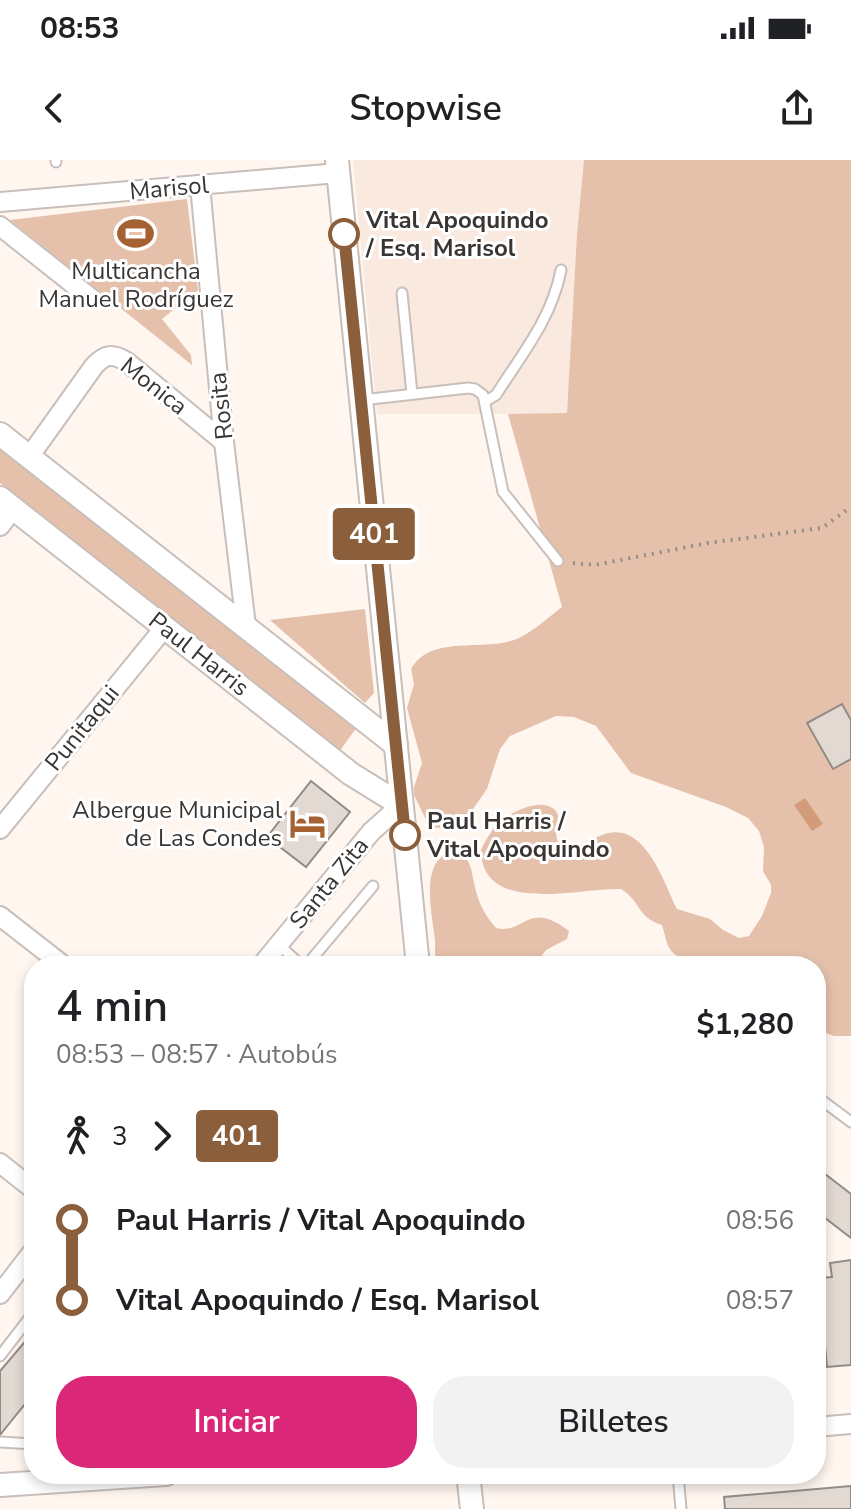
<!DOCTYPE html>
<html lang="es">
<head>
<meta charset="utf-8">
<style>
  :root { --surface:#fff; --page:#f2f2f2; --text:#202124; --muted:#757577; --accent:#db2777 }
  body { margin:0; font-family:"Nunito Sans",sans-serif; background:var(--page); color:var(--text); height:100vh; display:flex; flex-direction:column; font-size:30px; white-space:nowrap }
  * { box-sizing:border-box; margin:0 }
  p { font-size:26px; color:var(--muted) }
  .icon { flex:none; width:44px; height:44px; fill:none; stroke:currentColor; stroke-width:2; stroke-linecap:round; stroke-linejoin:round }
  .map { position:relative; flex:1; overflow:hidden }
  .side { position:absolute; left:24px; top:796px; width:802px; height:528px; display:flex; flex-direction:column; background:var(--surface); border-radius:32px; box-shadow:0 4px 12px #0003 }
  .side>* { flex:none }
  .badge { padding:0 16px; border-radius:6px; font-size:28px; line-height:52px }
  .map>.badge { position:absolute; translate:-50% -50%; box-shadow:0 0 0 4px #fff }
  .legs { display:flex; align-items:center; gap:12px; height:88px; padding:0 32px; font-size:26px }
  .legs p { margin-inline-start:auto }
  .overview { display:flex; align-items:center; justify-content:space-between; height:136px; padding:0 32px }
  h1 { font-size:44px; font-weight:600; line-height:60px }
  .primary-button { display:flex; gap:16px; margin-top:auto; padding:16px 32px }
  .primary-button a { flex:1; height:92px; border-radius:32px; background:var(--accent); color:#fff; font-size:32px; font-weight:600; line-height:92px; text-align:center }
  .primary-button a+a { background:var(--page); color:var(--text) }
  ul { padding:0 32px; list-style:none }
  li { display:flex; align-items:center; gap:28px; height:80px; font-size:30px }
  li i { display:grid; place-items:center; width:12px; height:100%; margin:0 10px; background:currentColor }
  li i::after { content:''; width:20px; height:20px; margin:-10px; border:6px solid; border-radius:50%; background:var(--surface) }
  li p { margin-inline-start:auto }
  li:first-child i { background:linear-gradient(#0000 50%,currentColor 0) }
  li:last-child i { background:linear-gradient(currentColor 50%,#0000 0) }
  .status { display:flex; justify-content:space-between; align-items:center; height:56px; padding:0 40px; background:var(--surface); direction:ltr }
  .status svg { height:22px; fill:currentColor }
  header { display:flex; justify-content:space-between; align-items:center; height:104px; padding:0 32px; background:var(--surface); font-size:36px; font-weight:600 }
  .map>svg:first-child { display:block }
</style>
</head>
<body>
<div class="status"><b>08:53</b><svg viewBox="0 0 49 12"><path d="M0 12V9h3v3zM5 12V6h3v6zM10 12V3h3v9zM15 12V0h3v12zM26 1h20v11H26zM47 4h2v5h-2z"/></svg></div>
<header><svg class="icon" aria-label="back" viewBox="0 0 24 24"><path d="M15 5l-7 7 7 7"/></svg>Stopwise<svg class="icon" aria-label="share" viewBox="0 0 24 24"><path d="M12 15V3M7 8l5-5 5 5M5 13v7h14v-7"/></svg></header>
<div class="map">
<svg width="851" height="1349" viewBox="0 0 851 1349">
  <rect width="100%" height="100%" fill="#fff6f0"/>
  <!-- built -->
  <path fill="#f9e9df" d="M353 0H584L577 74 567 254H377Z"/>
  <!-- green -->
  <g fill="#e5c1ab">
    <path d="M584 0H851V876H834L816 869V806H687L684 798C666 794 667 780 662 765 636 757 642 742 621 729 582 727 482 757 481 690 485 681 491 671 498 663 509 653 541 636 555 650 565 660 547 675 564 689 580 688 590 679 605 674 645 661 664 723 677 749L710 759 723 770 739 778 749 776 762 756 771 733V725L763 711 764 687 759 671 748 658 726 647 631 613 596 566 574 557 556 556 510 576 500 589 487 629 466 659 454 667 438 668 429 666 414 635V627L422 603 407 548 414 524 411 509C432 472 488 494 521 477 536 469 549 457 562 447L508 254 567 253 577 74Z"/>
    <path d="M187 39 198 130 162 159 191 195 192 205 10 60Z"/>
    <path d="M0 286 357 567 339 592 174 464 0 323Z"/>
    <path d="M365 449 374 533 365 543 270 460Z"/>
    <path d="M459 691C473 703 471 711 475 727 478 742 486 757 496 768 525 775 527 739 569 771L567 779 546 790 534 806H436C435 797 435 788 435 780 432 753 417 692 459 691Z"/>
  </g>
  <!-- water -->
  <path fill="#d29c7b" d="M805 638 823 664 812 671 794 645Z"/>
  <!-- building -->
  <g fill="#e2d9d3" stroke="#938b85" stroke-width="2">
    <path d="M842 544 851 560V599L833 609 807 563Z"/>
    <path d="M311 621 350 652 306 707 267 677Z"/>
    <path d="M816 1007 851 1034V1078L816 1051Z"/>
    <path d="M851 1100V1205L827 1207 819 1118 832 1117 830 1103Z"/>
    <path d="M34 1171V1233L0 1275V1211Z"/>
    <path d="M851 1326V1349H725L724 1337Z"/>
  </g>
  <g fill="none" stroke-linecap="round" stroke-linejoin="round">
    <defs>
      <g id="service">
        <path d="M56 0V2"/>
        <path d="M402 133 412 234"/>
        <path d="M362 240 468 228 475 229 483 235 503 332 558 401"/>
        <path d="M486 241 496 235C522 194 552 158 561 110"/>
        <path d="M278 784 302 806"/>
        <path d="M306 806 373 726"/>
        <path d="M816 936 851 962"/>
        <path d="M0 1196 34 1152"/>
        <path d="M0 1282 34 1284"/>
        <path d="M678 1314 681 1349"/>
      </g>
      <g id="minor">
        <path d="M200 25 224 282 246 466"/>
        <path d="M0 42 338 13"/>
        <path d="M0 66 92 139"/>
        <path d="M29 297 94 206C105 194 113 193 127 202L224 282"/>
        <path d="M0 366 13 349"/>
        <path d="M0 669 165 467"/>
        <path d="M0 756 64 806"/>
        <path d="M261 806 371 672 401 645"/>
        <path d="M0 1003 34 1030"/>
        <path d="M0 1134 34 1090"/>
        <path d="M816 1267 851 1264"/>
      </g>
      <g id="tertiary">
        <path d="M337 0 418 806"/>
        <path d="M0 274 396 585"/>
        <path d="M0 338 351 614 401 645"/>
        <path d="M468 1314 472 1349"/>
        <path d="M0 1325 166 1314"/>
      </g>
    </defs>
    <!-- service casing -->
    <use href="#service" stroke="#c8bfba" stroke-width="13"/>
    <!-- minor casing -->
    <use href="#minor" stroke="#c8bfba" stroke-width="22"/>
    <!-- tertiary casing -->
    <use href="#tertiary" stroke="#c8bfba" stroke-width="26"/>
    <!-- path -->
    <path stroke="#938d89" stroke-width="4" stroke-dasharray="2 6" stroke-linecap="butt" d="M573 403 595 405 708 383 822 368 851 347"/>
    <!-- service -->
    <use href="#service" stroke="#fff" stroke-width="9"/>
    <!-- minor -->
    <use href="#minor" stroke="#fff" stroke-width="18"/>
    <!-- tertiary -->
    <use href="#tertiary" stroke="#fff" stroke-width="22"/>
  </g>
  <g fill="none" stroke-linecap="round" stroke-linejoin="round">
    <defs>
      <path id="line-1" d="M344 74 405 675"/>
    </defs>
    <!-- line-1 casing -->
    <use href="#line-1" stroke="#fff" stroke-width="18"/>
    <!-- line-1 -->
    <use href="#line-1" stroke="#8b5e3c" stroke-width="12"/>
  </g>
  <!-- icons -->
  <defs>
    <symbol id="stadium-bare" viewBox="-9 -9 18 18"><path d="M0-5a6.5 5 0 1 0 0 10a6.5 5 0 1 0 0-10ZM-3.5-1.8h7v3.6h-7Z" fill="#a56131" stroke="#fff" stroke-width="2.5" paint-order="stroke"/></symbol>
    <symbol id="hotel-bare" viewBox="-9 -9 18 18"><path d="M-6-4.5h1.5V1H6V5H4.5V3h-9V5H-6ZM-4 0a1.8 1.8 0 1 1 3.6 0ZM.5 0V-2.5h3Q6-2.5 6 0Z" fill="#a56131" stroke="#fff" stroke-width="2.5" paint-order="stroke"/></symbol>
  </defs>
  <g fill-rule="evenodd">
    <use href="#stadium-bare" x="110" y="48" width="51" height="51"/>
    <use href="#hotel-bare" x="282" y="638" width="51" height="51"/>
  </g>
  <!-- markers -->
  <g fill="#fff" stroke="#8b5e3c" stroke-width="4">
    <circle cx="344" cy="74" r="14"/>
    <circle cx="405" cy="675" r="14"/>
  </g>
  <g text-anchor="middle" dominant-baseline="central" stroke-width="6" stroke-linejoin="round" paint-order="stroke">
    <!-- street labels -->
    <g font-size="24" fill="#393533" stroke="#fff">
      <text transform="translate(169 28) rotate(-5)">Marisol</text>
      <text transform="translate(154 226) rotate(38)">Monica</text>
      <text transform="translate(221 246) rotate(-96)">Rosita</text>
      <text transform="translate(199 494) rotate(38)">Paul Harris</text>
      <text transform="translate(82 568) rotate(-51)">Punitaqui</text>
      <text transform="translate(329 723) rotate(-51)">Santa Zita</text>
    </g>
    <!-- stop labels -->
    <g font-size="24" font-weight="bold" fill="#393533" stroke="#fff" text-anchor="start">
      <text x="366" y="60">Vital Apoquindo<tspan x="366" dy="28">/ Esq. Marisol</tspan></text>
      <text x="427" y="661">Paul Harris /<tspan x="427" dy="28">Vital Apoquindo</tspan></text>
    </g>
    <!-- poi labels -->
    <g font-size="24" fill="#393533" stroke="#fff">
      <text x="136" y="111">Multicancha<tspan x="136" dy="28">Manuel Rodríguez</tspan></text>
      <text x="282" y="650" text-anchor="end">Albergue Municipal<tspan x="282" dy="28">de Las Condes</tspan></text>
    </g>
  </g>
</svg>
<b class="badge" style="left:374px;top:374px;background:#8b5e3c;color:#fff">401</b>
<section class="side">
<div class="overview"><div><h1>4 min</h1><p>08:53 – 08:57 · Autobús</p></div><b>$1,280</b></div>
<div class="legs"><svg class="icon" aria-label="walk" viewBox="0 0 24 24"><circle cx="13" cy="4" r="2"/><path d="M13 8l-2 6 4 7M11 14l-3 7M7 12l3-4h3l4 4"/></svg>3<svg class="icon" aria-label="forward" viewBox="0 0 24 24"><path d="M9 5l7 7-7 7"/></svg><b class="badge" style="background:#8b5e3c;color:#fff">401</b></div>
<ul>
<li><i style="color:#8b5e3c"></i><b>Paul Harris / Vital Apoquindo</b><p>08:56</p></li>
<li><i style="color:#8b5e3c"></i><b>Vital Apoquindo / Esq. Marisol</b><p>08:57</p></li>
</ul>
<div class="primary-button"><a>Iniciar</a><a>Billetes</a></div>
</section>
</div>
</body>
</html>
